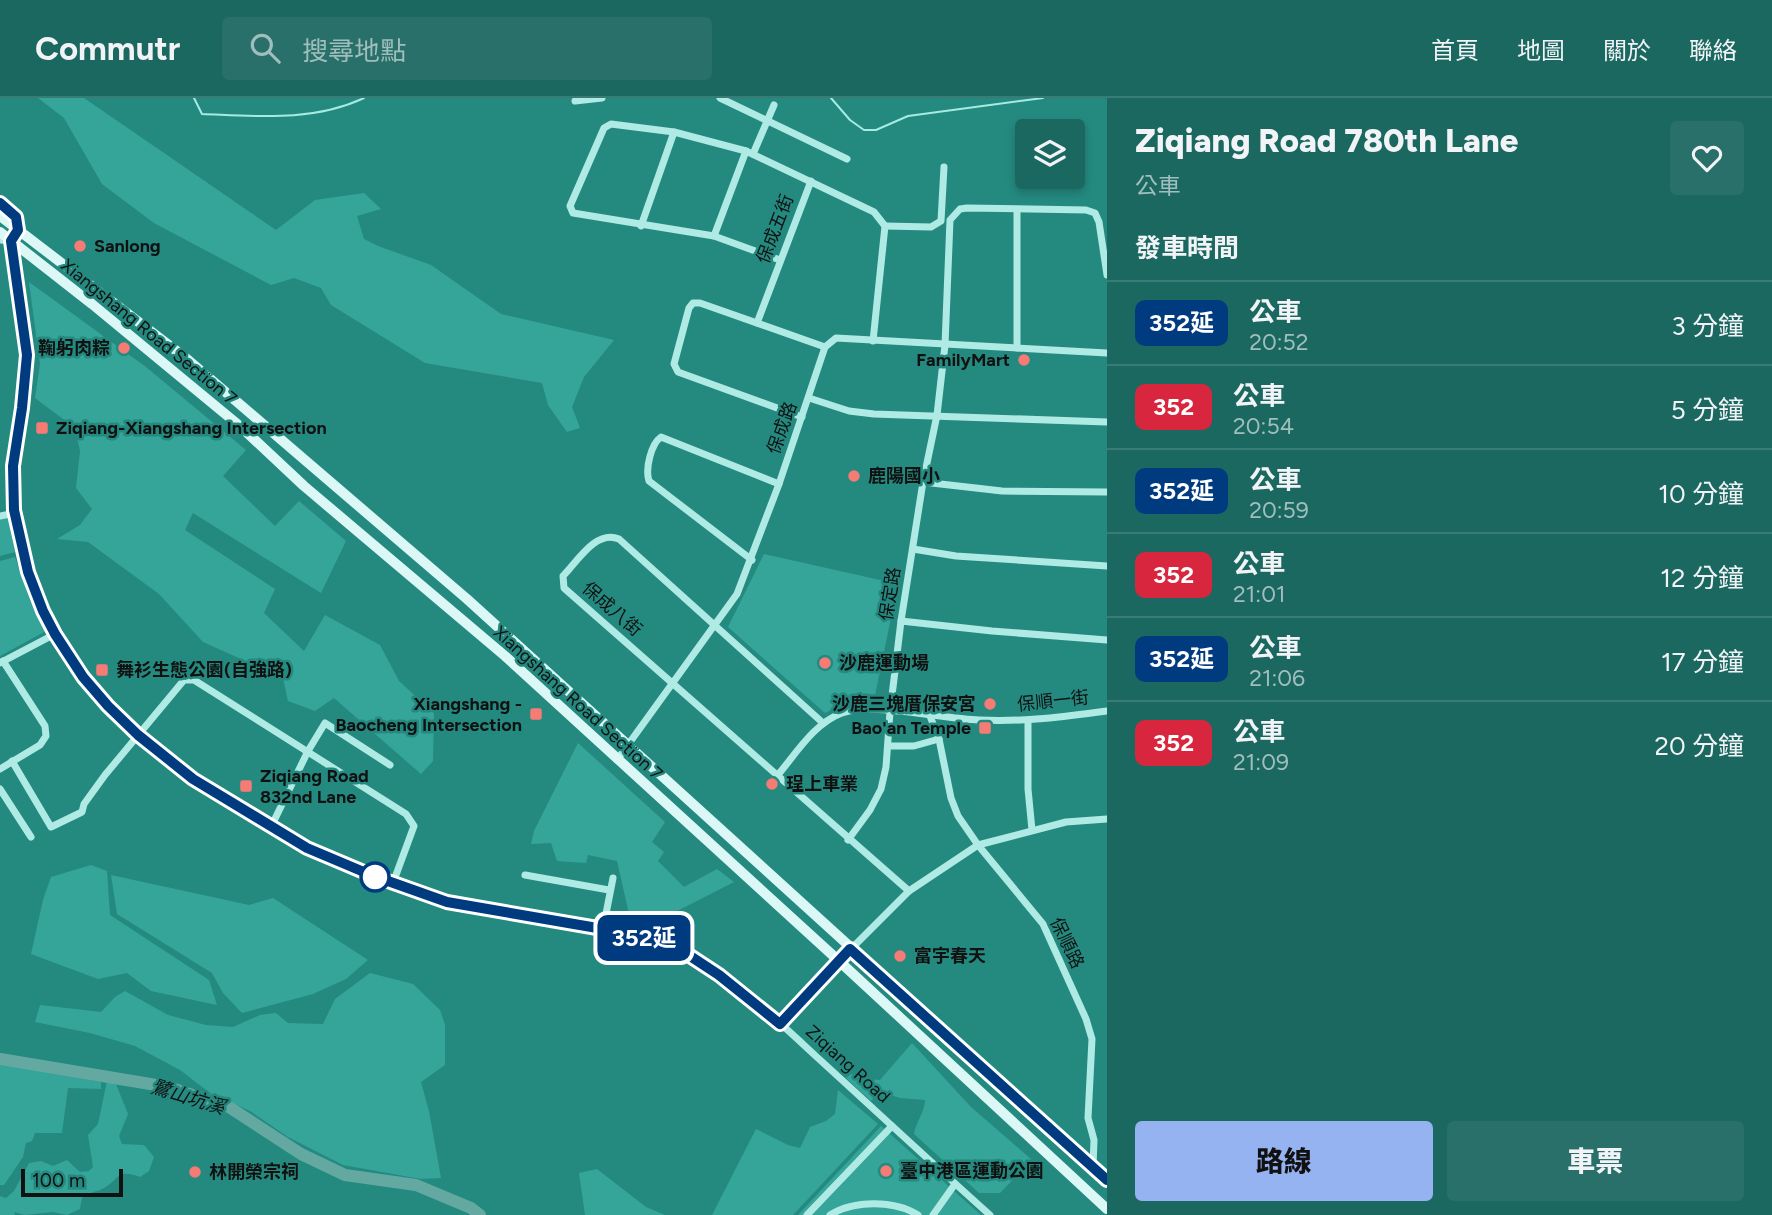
<!DOCTYPE html>
<html lang="zh-TW">
<head>
<meta charset="utf-8">
<style>
  :root { --surface:#1b6860; --page:#287069; --text:#f1f3f6; --muted:#a0bebd; --line:#397b75; --accent:#95b2f1 }
  body { margin:0; font-family:Figtree,"Noto Sans TC",sans-serif; background:var(--page); color:var(--text); height:100vh; display:flex; flex-direction:column; font-size:26px; white-space:nowrap }
  * { box-sizing:border-box; margin:0 }
  p { font-size:23px; color:var(--muted) }
  .icon { flex:none; width:38px; height:38px; fill:none; stroke:currentColor; stroke-width:2; stroke-linecap:round; stroke-linejoin:round }
  .map { position:relative; flex:1; overflow:hidden }
  .drawer { display:flex; flex-direction:column; background:var(--surface); width:665px }
  .drawer>* { flex:none }
  .badge { padding:0 14px; border-radius:10px; font-size:24px; line-height:46px }
  .buttons { position:absolute; left:1015px; top:21px; display:grid; gap:14px }
  .buttons a { display:grid; place-items:center; width:70px; height:70px; border-radius:7px; background:var(--surface); box-shadow:0 4px 10px #0003; font-size:35px }
  .scale { position:absolute; left:21px; bottom:18px; width:102px; box-sizing:border-box; padding-left:7px; border:4px solid #111; border-top:0; font-size:19px; line-height:24px; white-space:nowrap; color:#111; -webkit-text-stroke:5px #248a80; paint-order:stroke }
  .map>.badge { position:absolute; translate:-50% -50%; box-shadow:0 0 0 4px #fff }
  h2 { padding:0 28px; font-size:26px; line-height:63px }
  .round { display:grid; place-items:center; flex:none; width:74px; height:74px; border-radius:7px; background:var(--page) }
  .headline { display:flex; align-items:center; justify-content:space-between; height:119px; padding:0 28px }
  h1 { font-size:33px; font-weight:800; line-height:52px }
  .button { display:flex; gap:14px; margin-top:auto; padding:14px 28px }
  .button a { flex:1; height:80px; border-radius:7px; background:var(--accent); color:#111; font-size:28px; font-weight:800; line-height:80px; text-align:center }
  .button a+a { background:var(--page); color:var(--text) }
  ul { padding:0; list-style:none }
  li { display:flex; align-items:center; gap:21px; height:84px; padding:0 28px; border-top:2px solid var(--line) }
  li div { flex:1 }
  li b { display:block; font-size:26px }
  li em { font-style:normal }
  li .badge { min-width:77px; font-weight:700; text-align:center }
  header { display:flex; align-items:center; gap:42px; box-sizing:border-box; height:98px; padding:0 35px; background:var(--surface); border-bottom:2px solid var(--line) }
  header strong { font-size:33px }
  nav { display:flex; gap:38px; margin-inline-start:auto; font-size:24px }
  .search { width:490px; height:63px; background:var(--page); display:flex; align-items:center; gap:18px; box-sizing:border-box; padding:0 24px; border-radius:7px; color:var(--muted); font-size:26px }
  main { display:flex; flex:1; min-height:0 }
  .map>svg:first-child { display:block }
</style>
</head>
<body>
<header>
<strong>Commutr</strong>
<div class="search"><svg class="icon" aria-label="search" viewBox="0 0 24 24"><circle cx="10" cy="10" r="6"/><path d="M15 15l6 6"/></svg>搜尋地點</div>
<nav><a>首頁</a><a>地圖</a><a>關於</a><a>聯絡</a></nav>
</header>
<main>
<div class="map">
<svg width="1107" height="1117" viewBox="0 0 1107 1117">
  <rect width="100%" height="100%" fill="#248a80"/>
  <!-- green -->
  <g fill="#35a599">
    <path d="M38 0H84L276 132 315 102 364 95 381 111 357 118 364 141 378 148 431 167 501 216 614 242 584 279 572 309 580 330 567 334 548 307 542 285 425 265 331 207 321 190 294 180 271 187 154 125 102 86 64 20Z"/>
    <path d="M29 184 146 269 246 352 223 378 275 428 299 403 346 443 321 495 193 415 185 432 275 491 264 515 304 553 325 517 380 547 399 583 434 615 433 663 421 676 334 600 315 613 288 603 283 580 203 544 159 496 88 444 57 441 80 427 92 411 76 390 80 353 75 330 35 300 40 266Z"/>
    <path d="M8 419 15 454 0 458V420Z"/>
    <path d="M764 456 898 486 874 602 847 604 825 615 728 529Z"/>
    <path d="M15 459 30 503 46 533 0 558V463Z"/>
    <path d="M578 645 665 724 652 744 664 754 658 763 684 789 717 771 734 784 644 830 632 829 617 763 588 757 586 765 557 763 551 745 531 746 534 733Z"/>
    <path d="M91 767 107 773 110 817 209 882 217 907 151 893 127 875 98 881 31 856 43 802 51 779Z"/>
    <path d="M111 777 249 807 273 800 368 862 346 881 313 896 242 915 223 895 212 875 117 816Z"/>
    <path d="M370 875 413 886 440 912 445 927V967L421 984 429 1013 441 1080 421 1081 343 1067 288 1039 250 1013 210 995 180 972 135 948 90 935 35 924 40 907 101 914 115 899 125 893 168 917 206 927 233 929 260 917 276 915 288 925 323 926 335 901Z"/>
    <path d="M912 945 971 1009 1032 1062 1000 1095H979L914 1036C916 1023 925 1014 925 1002L900 1000 879 993 871 1003 846 980 851 976 866 981 880 982Z"/>
    <path d="M0 965 101 984V991L68 990 62 1035H35L32 1043 26 1045 23 1059 4 1087H0Z"/>
    <path d="M107 983 116 986 128 1016 119 1038 122 1046 144 1047 154 1059 149 1073 140 1079C116 1070 120 1081 104 1090 97 1094 89 1094 82 1100L80 1111 67 1117 53 1114 25 1117 14 1114 15 1117H0V1098L6 1100 14 1093 29 1065 41 1063 53 1068 67 1062 80 1074 89 1073 93 1069 88 1037 98 1026Z"/>
    <path d="M838 992 878 1026 793 1117H712L756 1031 788 1047 800 1050 810 1029 826 1023 835 1016Z"/>
    <path d="M881 1028 981 1117H798Z"/>
    <path d="M597 1071 646 1109 665 1117H585L579 1075Z"/>
  </g>
  <g fill="none" stroke-linecap="round" stroke-linejoin="round">
    <!-- stream -->
    <g stroke="#a5ebe2" stroke-width="2">
      <path d="M194 0 202 16C256 18 313 24 364 0"/>
      <path d="M831 0 850 22 864 32H876L908 18 1043 0"/>
    </g>
    <!-- river -->
    <path stroke="#64a8a2" stroke-width="12" d="M0 961 168 989 229 1009 301 1056 345 1077 416 1087 471 1110 480 1117"/>
    <!-- minor -->
    <g stroke="#b0eae4" stroke-width="7">
      <path d="M720 0 847 61"/>
      <path d="M575 3 602 0"/>
      <path d="M753 56 774 7"/>
      <path d="M0 105 15 119 18 132"/>
      <path d="M641 128 674 34"/>
      <path d="M885 128 931 129 941 123 944 69"/>
      <path d="M714 138 746 53"/>
      <path d="M0 142 11 143"/>
      <path d="M11 142C12 180 26 218 27 256 28 308 5 359 13 410 20 452 32 496 53 534 126 664 307 763 446 803 522 825 605 821 679 853 728 874 780 925 819 961 876 1013 933 1066 990 1117"/>
      <path d="M780 162 714 138 573 115 570 108 604 30 611 26 674 34 746 53 874 114 885 128 873 243"/>
      <path d="M757 225 811 83"/>
      <path d="M1017 250V112"/>
      <path d="M809 300 849 313 874 316 1107 324"/>
      <path d="M802 319 678 274 674 266 689 210 693 205H700L825 249"/>
      <path d="M923 384 1002 393 1107 394"/>
      <path d="M0 418 15 415"/>
      <path d="M913 451 956 458 1107 468"/>
      <path d="M752 462 649 383C645 371 651 346 661 339L779 386"/>
      <path d="M901 523 992 533 1107 542"/>
      <path d="M0 565 55 536"/>
      <path d="M930 618 939 641 951 700 958 718 978 747 1043 826 1086 921 1092 941 1088 1020 1094 1042 1093 1069"/>
      <path d="M1028 623V691L1032 732"/>
      <path d="M823 625 619 441C596 431 577 464 563 478L564 490 909 793"/>
      <path d="M888 648H914L939 641"/>
      <path d="M617 662 737 496 779 386 825 249 836 240 1107 255"/>
      <path d="M12 663 51 729 82 714 84 706 105 677 184 582H194L406 716 414 728 393 785"/>
      <path d="M0 671 40 647 46 638 45 628 3 563"/>
      <path d="M777 678C795 657 814 625 842 615 874 604 943 621 979 622 1023 624 1064 619 1107 613"/>
      <path d="M0 691 31 739"/>
      <path d="M271 729 308 653 325 625 390 667"/>
      <path d="M848 742 870 712 881 691 886 669 890 614 901 523 923 384 937 317 945 247 950 122 960 111 967 110 1086 112 1095 115 1099 124 1107 177"/>
      <path d="M525 777 609 792"/>
      <path d="M603 831 613 780"/>
      <path d="M839 863 909 793 978 747 1066 724 1107 721"/>
      <path d="M807 1117 892 1028"/>
      <path d="M830 1117C854 1102 894 1102 918 1117"/>
      <path d="M933 1117 955 1086"/>
    </g>
    <!-- secondary -->
    <g stroke="#dbf8f6" stroke-width="10">
      <path d="M0 118 187 261 467 501 1107 1082"/>
      <path d="M0 134 92 206 241 329 304 388 505 558 839 863 1107 1111"/>
    </g>
  </g>
  <g fill="none" stroke-linecap="round" stroke-linejoin="round">
    <defs>
      <path id="line" d="M0 105 16 119 18 132 11 143 27 257 22 310 13 368 14 412 28 474 43 513 55 536 83 579 108 608 138 637 193 681 307 750 371 777 447 804 603 831 651 842 684 854 719 877 780 926 850 851 1107 1082"/>
    </defs>
    <!-- line casing -->
    <use href="#line" stroke="#fff" stroke-width="16"/>
    <!-- line -->
    <use href="#line" stroke="#003b80" stroke-width="10"/>
  </g>
  <!-- markers -->
  <g fill="#f57b74" stroke="#248a80" stroke-width="2.5">
    <circle cx="80" cy="148" r="7"/>
    <circle cx="124" cy="250" r="7"/>
    <circle cx="1024" cy="262" r="7"/>
    <rect x="35" y="323" width="14" height="14" rx="3.5"/>
    <circle cx="854" cy="378" r="7"/>
    <circle cx="825" cy="565" r="7"/>
    <rect x="95" y="565" width="14" height="14" rx="3.5"/>
    <circle cx="990" cy="606" r="7"/>
    <rect x="529" y="609" width="14" height="14" rx="3.5"/>
    <rect x="978" y="623" width="14" height="14" rx="3.5"/>
    <circle cx="772" cy="686" r="7"/>
    <rect x="239" y="681" width="14" height="14" rx="3.5"/>
    <circle cx="900" cy="858" r="7"/>
    <circle cx="886" cy="1073" r="7"/>
    <circle cx="195" cy="1074" r="7"/>
  </g>
  <circle fill="#fff" stroke="#003b80" stroke-width="3.5" cx="375" cy="779" r="14"/>
  <g text-anchor="middle" dominant-baseline="central" stroke-width="5" stroke-linejoin="round" paint-order="stroke">
    <!-- street labels -->
    <g font-size="18" fill="#111" stroke="#248a80">
      <text transform="translate(775 131) rotate(-69)">保成五街</text>
      <text transform="translate(149 234) rotate(39)">Xiangshang Road Section 7</text>
      <text transform="translate(782 330) rotate(-70)">保成路</text>
      <text transform="translate(890 496) rotate(-81)">保定路</text>
      <text transform="translate(612 511) rotate(41)">保成八街</text>
      <text transform="translate(1053 603) rotate(-6)">保順一街</text>
      <text transform="translate(578 605) rotate(42)">Xiangshang Road Section 7</text>
      <text transform="translate(1067 845) rotate(64)">保順路</text>
      <text transform="translate(848 966) rotate(42)">Ziqiang Road</text>
    </g>
    <!-- poi labels -->
    <g font-size="18" font-weight="bold" fill="#111" stroke="#248a80" text-anchor="start">
      <text x="94" y="148">Sanlong</text>
      <text x="110" y="250" text-anchor="end">鞠躬肉粽</text>
      <text x="1010" y="262" text-anchor="end">FamilyMart</text>
      <text x="56" y="330">Ziqiang-Xiangshang Intersection</text>
      <text x="868" y="378">鹿陽國小</text>
      <text x="839" y="565">沙鹿運動場</text>
      <text x="116" y="572">舞衫生態公園(自強路)</text>
      <text x="522" y="606" text-anchor="end">Xiangshang -<tspan x="522" dy="21">Baocheng Intersection</tspan></text>
      <text x="976" y="606" text-anchor="end">沙鹿三塊厝保安宮</text>
      <text x="971" y="630" text-anchor="end">Bao'an Temple</text>
      <text x="260" y="678">Ziqiang Road<tspan x="260" dy="21">832nd Lane</tspan></text>
      <text x="786" y="686">珵上車業</text>
      <text x="914" y="858">富宇春天</text>
      <text x="900" y="1073">臺中港區運動公園</text>
      <text x="209" y="1074">林開榮宗祠</text>
    </g>
    <!-- water labels -->
    <g font-size="19" font-style="italic" fill="#111" stroke="#248a80">
      <text transform="translate(188 999) rotate(17)">鷺山坑溪</text>
    </g>
  </g>
</svg>
<div class="buttons">
<a><svg class="icon" aria-label="layers" viewBox="0 0 24 24"><path d="M12 4l9 5-9 5-9-5zM3 14l9 5 9-5"/></svg></a>
</div>
<div class="scale">100 m</div>
<b class="badge" style="left:644px;top:840px;background:#003b80;color:#fff">352延</b>
</div>
<section class="drawer">
<div class="headline"><div><h1>Ziqiang Road 780th Lane</h1><p>公車</p></div><a class="round"><svg class="icon" aria-label="heart" viewBox="0 0 24 24"><path d="M12 20l-8-8c-3-5 5-10 8-4 3-6 11-1 8 4z"/></svg></a></div>
<h2>發車時間</h2>
<ul>
<li><span class="badge" style="background:#003b80;color:#fff">352延</span><div><b>公車</b><p>20:52</p></div><em>3 分鐘</em></li>
<li><span class="badge" style="background:#d7263d;color:#fff">352</span><div><b>公車</b><p>20:54</p></div><em>5 分鐘</em></li>
<li><span class="badge" style="background:#003b80;color:#fff">352延</span><div><b>公車</b><p>20:59</p></div><em>10 分鐘</em></li>
<li><span class="badge" style="background:#d7263d;color:#fff">352</span><div><b>公車</b><p>21:01</p></div><em>12 分鐘</em></li>
<li><span class="badge" style="background:#003b80;color:#fff">352延</span><div><b>公車</b><p>21:06</p></div><em>17 分鐘</em></li>
<li><span class="badge" style="background:#d7263d;color:#fff">352</span><div><b>公車</b><p>21:09</p></div><em>20 分鐘</em></li>
</ul>
<div class="button"><a>路線</a><a>車票</a></div>
</section>
</main>
</body>
</html>
